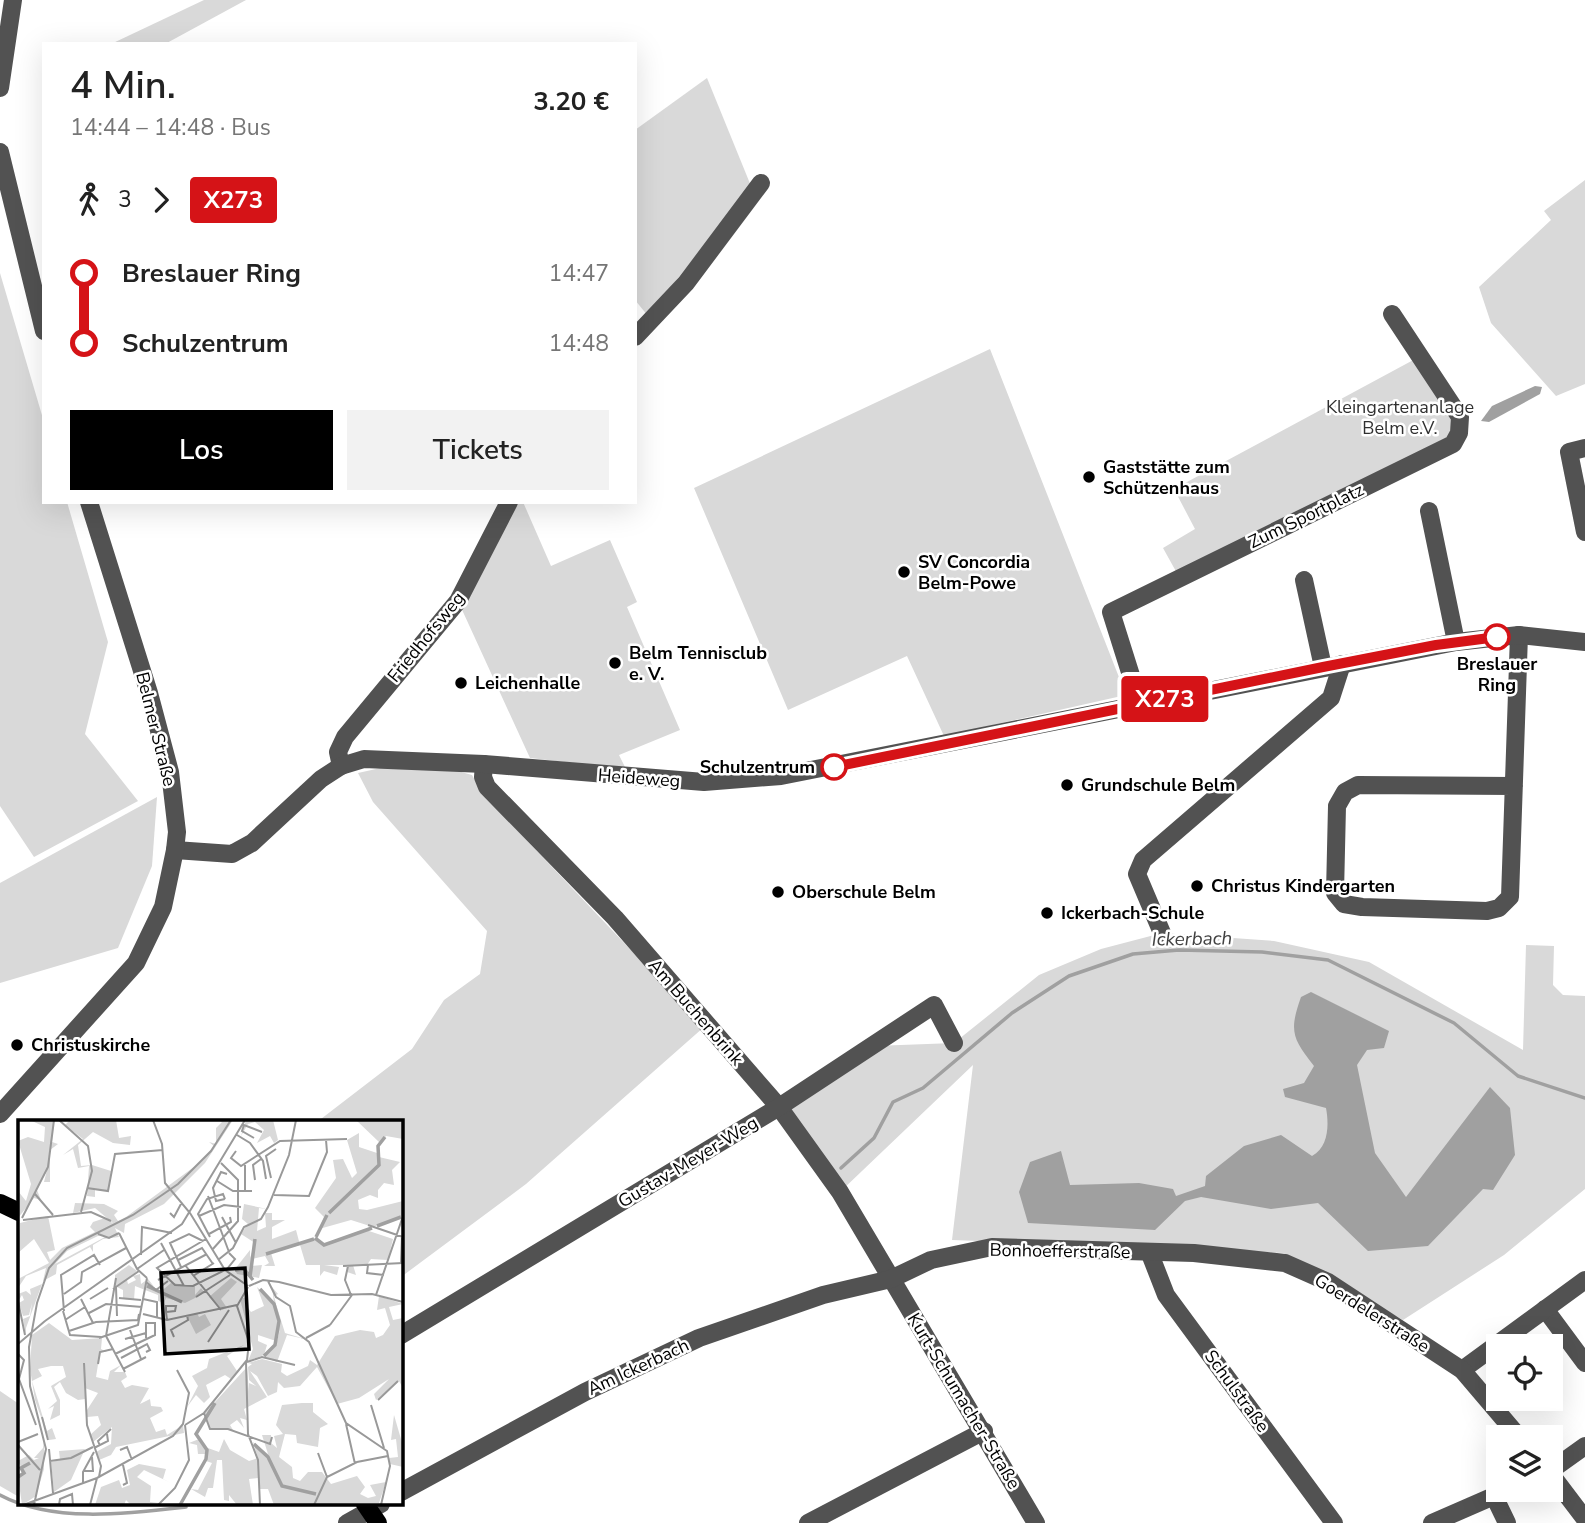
<!DOCTYPE html>
<html lang="de">
<head>
<meta charset="utf-8">
<style>
  :root { --surface:#fff; --page:#f2f2f2; --text:#222; --muted:#767676; --accent:#000 }
  body { margin:0; font-family:"Nunito Sans",sans-serif; background:var(--page); color:var(--text); height:100vh; display:flex; flex-direction:column; font-size:26px; white-space:nowrap }
  * { box-sizing:border-box; margin:0 }
  p { font-size:23px; color:var(--muted) }
  .icon { flex:none; width:38px; height:38px; fill:none; stroke:currentColor; stroke-width:2; stroke-linecap:round; stroke-linejoin:round }
  .map { position:relative; flex:1; overflow:hidden }
  .sheet { position:absolute; left:42px; top:42px; width:595px; height:462px; display:flex; flex-direction:column; background:var(--surface); border-radius:0px; box-shadow:0 7px 28px #0002 }
  .sheet>* { flex:none }
  .badge { padding:0 14px; border-radius:5px; font-size:24px; line-height:46px }
  .buttons { position:absolute; left:1486px; top:1334px; display:grid; gap:14px }
  .buttons a { display:grid; place-items:center; width:77px; height:77px; border-radius:0px; background:var(--surface); box-shadow:0 7px 28px #0002; font-size:35px }
  .map>.badge { position:absolute; translate:-50% -50%; box-shadow:0 0 0 4px #fff }
  .legs { display:flex; align-items:center; gap:10px; height:77px; padding:0 28px; font-size:23px }
  .legs p { margin-inline-start:auto }
  .headline { display:flex; align-items:center; justify-content:space-between; height:119px; padding:0 28px }
  h1 { font-size:38px; font-weight:600; line-height:52px }
  .cta { display:flex; gap:14px; margin-top:auto; padding:14px 28px }
  .cta a { flex:1; height:80px; border-radius:0px; background:var(--accent); color:#fff; font-size:28px; font-weight:600; line-height:80px; text-align:center }
  .cta a+a { background:var(--page); color:var(--text) }
  ul { padding:0 28px; list-style:none }
  li { display:flex; align-items:center; gap:24px; height:70px; font-size:26px }
  li i { display:grid; place-items:center; width:10px; height:100%; margin:0 9px; background:currentColor }
  li i::after { content:''; width:18px; height:18px; margin:-9px; border:5px solid; border-radius:50%; background:var(--surface) }
  li p { margin-inline-start:auto }
  li:first-child i { background:linear-gradient(#0000 50%,currentColor 0) }
  li:last-child i { background:linear-gradient(currentColor 50%,#0000 0) }
  .map>svg:first-child { display:block }
</style>
</head>
<body>
<div class="map">
<svg width="1585" height="1523" viewBox="0 0 1585 1523">
  <rect width="100%" height="100%" fill="#fff"/>
  <!-- green -->
  <g fill="#d9d9d9">
    <path d="M204 0H246L165 44H111Z"/>
    <path d="M707 78 751 186 648 316 635 300V130Z"/>
    <path d="M1585 180V384L1556 396 1491 323 1479 287 1551 220 1544 211Z"/>
    <path d="M0 273 44 422V502H67L108 642 85 734 138 801 34 857 0 806Z"/>
    <path d="M990 349 1126 695 944 736 907 656 788 710 694 488Z"/>
    <path d="M1417 358 1456 420 1446 444 1178 575 1163 548 1195 529 1174 489Z"/>
    <path d="M509 502H523L551 566 610 540 637 602 627 607 680 730 619 755 626 769 530 758 458 601Z"/>
    <path d="M385 767 454 770 472 775 482 793 704 1027 526 1184 401 1277V1122H317L412 1049 444 1000 480 974 487 931 373 802 358 773Z"/>
    <path d="M157 797 152 866 118 948 0 983V883Z"/>
    <path d="M1162 933 1274 941 1369 962 1523 1050 1526 945 1554 946 1553 985 1563 995 1585 996V1189L1504 1255 1403 1320 1284 1253 952 1240 973 1065 840 1192 779 1107 874 1046 954 1043 1039 975 1101 949Z"/>
    <path d="M0 1391 19 1404V1497L0 1486Z"/>
  </g>
  <!-- water -->
  <g fill="#a0a0a0">
    <path d="M1535 386 1542 387 1540 394 1489 422 1481 421 1492 406Z"/>
    <path d="M1311 992 1389 1031 1384 1048 1367 1050 1357 1065 1375 1153 1406 1197 1490 1087 1510 1108 1515 1155 1493 1190 1483 1189 1428 1246 1368 1251 1318 1203 1271 1209 1201 1197 1185 1201 1155 1230 1028 1223 1019 1192 1030 1162 1061 1151 1070 1185 1139 1183 1173 1189 1176 1196 1205 1186 1206 1176 1244 1146 1281 1135 1312 1156C1329 1147 1329 1124 1326 1108L1285 1097 1283 1089 1304 1083 1314 1066C1292 1038 1289 1031 1301 997Z"/>
  </g>
  <g fill="none" stroke-linecap="round" stroke-linejoin="round">
    <!-- stream -->
    <g stroke="#a0a0a0" stroke-width="3.5">
      <path d="M841 1168 874 1138 893 1102 923 1088 1012 1013 1069 976 1133 954 1179 950 1262 952 1328 960 1454 1023 1518 1076 1585 1098"/>
      <path d="M0 1495C52 1523 126 1514 186 1507"/>
    </g>
    <!-- minor -->
    <g stroke="#525252" stroke-width="18">
      <path d="M0 88 13 0"/>
      <path d="M0 152 44 331"/>
      <path d="M635 337 686 283 761 183"/>
      <path d="M1585 448 1569 452 1585 532"/>
      <path d="M1429 511 1456 642"/>
      <path d="M1304 580 1323 667"/>
      <path d="M1140 704 1111 612 1453 444 1459 433 1460 417 1392 314"/>
      <path d="M484 764 483 777 487 787 615 918 779 1107 840 1192 1036 1523"/>
      <path d="M341 766 338 752 345 737 458 601 509 502"/>
      <path d="M1514 786 1358 785 1345 792 1337 806 1335 893 1344 904 1362 907 1487 911 1499 908 1510 897 1519 635"/>
      <path d="M175 850 232 854 252 843 321 779 341 766 364 759 484 764 704 782 781 776 1456 642 1519 635 1585 642"/>
      <path d="M1162 933 1137 874 1143 860 1331 698 1342 664"/>
      <path d="M0 1114 136 963 163 907 175 850 177 832 170 772 149 693 89 502"/>
      <path d="M1150 1254 1166 1295 1334 1523"/>
      <path d="M1545 1309 1585 1363"/>
      <path d="M401 1335 779 1107 934 1005 954 1043"/>
      <path d="M1462 1370 1585 1280"/>
      <path d="M1550 1471 1585 1446"/>
      <path d="M1550 1473 1585 1519"/>
      <path d="M401 1492 585 1392 699 1338 823 1295 891 1279 931 1260 992 1247 1194 1253 1285 1263 1328 1282 1462 1370 1519 1437"/>
      <path d="M1494 1496 1507 1523"/>
      <path d="M347 1523 381 1504"/>
      <path d="M808 1523 984 1431"/>
      <path d="M1432 1523 1510 1489"/>
    </g>
    <!-- major -->
    <g stroke="#000" stroke-width="18">
      <path d="M0 1203 19 1212"/>
      <path d="M365 1504 378 1523"/>
    </g>
  </g>
  <g fill="none" stroke-linecap="round" stroke-linejoin="round">
    <defs>
      <path id="line-1" d="M834 767 1323 667 1436 645 1497 637"/>
    </defs>
    <!-- line-1 casing -->
    <use href="#line-1" stroke="#fff" stroke-width="16"/>
    <!-- line-1 -->
    <use href="#line-1" stroke="#d51317" stroke-width="10"/>
  </g>
  <!-- markers -->
  <g fill="#000" stroke="#fff" stroke-width="2.5">
    <circle cx="1089" cy="477" r="7"/>
    <circle cx="904" cy="572" r="7"/>
    <circle cx="615" cy="663" r="7"/>
    <circle cx="461" cy="683" r="7"/>
    <circle cx="1067" cy="785" r="7"/>
    <circle cx="1197" cy="886" r="7"/>
    <circle cx="778" cy="892" r="7"/>
    <circle cx="1047" cy="913" r="7"/>
    <circle cx="17" cy="1045" r="7"/>
  </g>
  <g fill="#fff" stroke="#d51317" stroke-width="3.5">
    <circle cx="1497" cy="637" r="12"/>
    <circle cx="834" cy="767" r="12"/>
  </g>
  <g text-anchor="middle" dominant-baseline="central" stroke-width="5" stroke-linejoin="round" paint-order="stroke">
    <!-- park labels -->
    <g font-size="18" fill="#303030" stroke="#fff">
      <text x="1400" y="407">Kleingartenanlage<tspan x="1400" dy="21">Belm e.V.</tspan></text>
    </g>
    <!-- poi labels -->
    <g font-size="18" font-weight="bold" fill="#000" stroke="#fff" text-anchor="start">
      <text x="1103" y="467">Gaststätte zum<tspan x="1103" dy="21">Schützenhaus</tspan></text>
      <text x="918" y="562">SV Concordia<tspan x="918" dy="21">Belm-Powe</tspan></text>
      <text x="629" y="653">Belm Tennisclub<tspan x="629" dy="21">e. V.</tspan></text>
      <text x="475" y="683">Leichenhalle</text>
      <text x="1081" y="785">Grundschule Belm</text>
      <text x="1211" y="886">Christus Kindergarten</text>
      <text x="792" y="892">Oberschule Belm</text>
      <text x="1061" y="913">Ickerbach-Schule</text>
      <text x="31" y="1045">Christuskirche</text>
    </g>
    <!-- street labels -->
    <g font-size="18" fill="#000" stroke="#fff">
      <text transform="translate(1306 516) rotate(-26)">Zum Sportplatz</text>
      <text transform="translate(426 637) rotate(-51)">Friedhofsweg</text>
      <text transform="translate(156 729) rotate(76)">Belmer Straße</text>
      <text transform="translate(639 778) rotate(4)">Heideweg</text>
      <text transform="translate(696 1012) rotate(49)">Am Buchenbrink</text>
      <text transform="translate(688 1162) rotate(-31)">Gustav-Meyer-Weg</text>
      <text transform="translate(1060 1251) rotate(1)">Bonhoefferstraße</text>
      <text transform="translate(1372 1313) rotate(32)">Goerdelerstraße</text>
      <text transform="translate(638 1367) rotate(-25)">Am Ickerbach</text>
      <text transform="translate(1237 1391) rotate(54)">Schulstraße</text>
      <text transform="translate(964 1401) rotate(59)">Kurt-Schumacher-Straße</text>
    </g>
    <!-- stop labels -->
    <g font-size="18" font-weight="bold" fill="#000" stroke="#fff">
      <text x="1497" y="664">Breslauer<tspan x="1497" dy="21">Ring</tspan></text>
      <text x="815" y="767" text-anchor="end">Schulzentrum</text>
    </g>
    <!-- water labels -->
    <g font-size="19" font-style="italic" fill="#414141" stroke="#fff">
      <text transform="translate(1192 939) rotate(-1)">Ickerbach</text>
    </g>
  </g>
  <!-- overview -->
  <g transform="translate(18 1120)">
    <rect width="385" height="385" fill="#fff"/>
    <path d="M36 0 34 22 40 24 32 30V62H26L29 50 19 70 23 80 16 78 0 98V71L8 81 13 64 0 21 10 17 26 22 27 7 14 1ZM98 0 101 18 113 16 112 25 95 23 75 12 60 25 63 46 74 45 93 51 90 71 77 70V77L69 76 71 46 60 48 55 29 45 35 65 19 47 5 51 1ZM199 0H215L187 43 146 84 107 104 106 113 97 108 101 117 85 119 75 125V132L72 127 39 145 38 154 25 161 28 148 8 156 0 168V159L31 143 16 119 0 133 2 103 30 96 37 130 29 132 32 140 44 128 77 112 72 107 75 102 87 98 96 104 77 88 55 93 57 83 86 84 100 91 96 95 100 101 108 97 184 41 196 26 191 22 198 24V8L204 2ZM82 115 87 117 37 144 49 131ZM228 0H255L260 20 256 23 252 16 239 23 246 10 237 2 230 4 223 16ZM338 0H385V19L368 16 360 28 361 37 382 42 374 50 376 65 366 63 360 70V78L352 75 340 80 341 89 349 90 385 81V95L355 107 333 100 301 109 306 97 297 88 318 58 315 40 325 39 334 58 339 53 329 20 341 13V27L359 33 361 22ZM226 84 249 89 241 88 239 111 248 107 247 93H254V100H267L254 107V119L278 110 282 125 297 118 306 125 348 110 375 119 370 140 353 139 349 145H335L338 155 329 152 330 145H306L321 147 319 155 306 151 302 156V145H288L282 125 253 133 257 146H246L251 143 247 136 234 139 233 146 244 145 241 158 219 154 217 150H222L231 154 226 149H217L232 130V138L237 123 223 114 230 104 224 99ZM111 145 119 151 109 160 110 164 118 160 115 156 122 154 123 164 130 159 141 173 153 163 177 166V175L183 168 187 173 167 183 148 178 146 183 140 181V175L117 166 116 180 105 179V170L97 166V155ZM213 158 219 162 203 179 209 188 204 190 191 177ZM24 164 8 208V216L5 199 12 196 14 183 11 195 5 196 1 183 6 180 4 175 1 180 0 174 8 171 13 175 12 169ZM239 167 256 183 254 167 260 174 256 176 258 184 267 213 287 219 269 215 259 242 246 237 258 225 262 209 258 221 240 215V221L249 225 246 235 230 241 235 229 222 179 229 177 227 184 233 192 246 186ZM361 176 385 184 371 187 375 200 385 198V268L381 261 358 280 356 274 371 259 341 278 319 284 299 247 282 266 266 268 260 262 259 272 250 276 239 256 232 251 249 277 226 289 229 300 222 298 226 308 219 300 212 305 215 310 192 309 186 294 229 247 231 272V263L238 266 231 260 230 247 234 244 230 243 244 239 264 244 263 252 269 256 290 246 292 240 299 245 317 216 342 210 356 212 358 218 365 215 372 205 367 188 359 190ZM179 193 181 197 187 194 193 205 178 214 169 196ZM31 203 54 220 84 218 83 229 89 232H82L78 257 90 260 92 251 103 245 96 252H107L109 257 103 261 107 268 114 265 131 268 122 284 132 279 133 286 143 287 145 291 132 298 138 312 147 309 149 315 165 305 166 313 98 327 93 335 81 340 78 332 93 324 94 307 75 322 72 315 83 305 80 296 69 297V290L80 273 67 268V279L60 280 48 273 42 262 36 267 42 280V295L32 300 36 286 30 289 39 281 33 266 48 257 45 246H33L20 249 24 256 14 261 29 311 34 308 38 319 31 320 17 280 12 249 14 215ZM226 225 209 236 219 251 213 259 207 255 188 265 192 277 186 283 178 275 169 287 180 266 174 256 189 248 191 239ZM284 283H295V292L310 304 302 308 300 327 279 323 278 315 267 314 261 337 274 347 275 358 282 361 290 352H304L313 364 339 356 347 367 342 374 350 378 358 376 352 365 368 362 361 383 256 385 250 369H241L240 358 231 359 235 385H219L211 375V381L206 380 204 340H199L195 368H190L187 377 173 369 180 370 194 343 188 341 189 329 188 334H180L179 325 171 323 181 319 187 327 201 332 206 319 212 330 231 341 240 338 235 322 250 334 244 315H253V323L259 328 256 316 265 314 258 305 264 285ZM376 295 385 326V347L372 344 371 338 380 337 378 319 373 320ZM26 320V349L18 376 4 385 0 357 6 353 0 341 11 335 16 340 21 338H16L25 328ZM67 329 53 360 36 372 33 342 42 340 41 331ZM121 344 148 349 145 359 153 363 126 350 119 357 133 366 132 382 141 383 113 385 108 380 106 385H77L83 367 101 360 104 368 112 365 109 350Z" fill="#d9d9d9" fill-rule="evenodd"/>
    <path fill="none" stroke="#a0a0a0" stroke-width="3.5" d="M311 93 361 45 360 26 367 17M359 106 383 97M298 117 309 95M297 118 306 125 354 108M248 134 296 119M217 150 226 149 235 160M232 157 237 119M129 166 164 182M242 169 256 184 261 201 257 225 246 236M236 324 250 337 264 366 298 374M0 357 6 353 3 348 12 343M162 385 188 339 189 330 178 314 197 283"/>
    <path fill="none" stroke="#999" stroke-width="2" d="M41 0 70 26 74 51 63 92M135 0 144 24 147 63 172 93 207 150 230 166M219 15 232 23 245 41 248 59M236 18 224 11 226 5 244 12M218 31 213 38 223 46 262 21 329 19M227 45V72M253 58 248 36 258 29M237 60 235 45 243 39M199 61 215 71H234M69 68 90 71 97 34 145 30M17 74 35 95M256 75 291 76 309 32 308 20M190 76 211 132M207 79 198 81 195 68 203 52 209 54M152 93 156 97 164 82M181 96 206 85 223 87M204 97 218 123M4 98 30 47 36 0M5 100 73 92 93 101M350 105 385 117M101 113 119 149 129 158M80 114 91 118 101 113M191 114 213 102 212 97M192 117 180 94 189 79 205 74 207 79M188 119 139 148 157 165 175 166 209 149 217 139 211 133M143 123 166 166M194 130 220 101V60L203 43M123 135 124 107 154 113M160 140 184 128 195 144M200 140 215 128 226 107 243 99 250 87 271 35 278 0M383 143 384 116M167 145 203 190M350 145 349 153 366 155M325 146 385 143M330 146 327 160 333 175M163 147 152 123 171 114 185 121M119 149 146 130M175 156 196 143M98 158 88 216 107 252M140 160 189 134M250 161 258 177 272 186 278 212 291 222 328 303 369 331 372 346 363 385M128 162 138 170 150 161M231 166 245 160 261 162 313 175 354 174 385 182M98 167 99 196M95 169 121 151M46 174 63 162 64 152 108 128M358 175 385 96M178 177 212 155M101 178 123 180M63 179 75 203M72 179 90 168M125 179 139 182V198M0 181 7 215M45 191 52 215 83 217M46 191 43 155 76 135 82 145M148 192 157 191 158 186H148V192L149 200M71 193 88 184 124 187M125 194 149 200 219 185M47 200 67 187M27 201 164 104 227 0M312 205 334 175M112 210 123 239M51 211 78 202 120 200 121 194M156 217 153 210 170 200 169 195M81 218 120 205 129 158M128 218V203H138M288 218 312 205M107 219 128 213M190 222 211 190M0 224 27 201M0 234 6 240 1 259 18 305M97 234 137 215V203M103 238 129 224 132 230 128 232M228 242 230 314 240 340 242 385M229 242 244 237 277 245M66 243 69 305 83 346 81 357M80 244 82 232 95 229M105 249 128 237M360 280 380 261M353 285 366 328M186 293 192 309H210L252 324 254 317M24 297 30 320M328 304 337 344M167 305 186 293 229 240 231 222 219 186 230 167M0 322 20 314M0 325 22 350M82 326 80 321 93 309M76 328 90 321 89 314M31 329 35 373M102 330 109 327 114 340M300 333 309 357M32 341 53 338 75 327M66 351H75L74 337M65 363V352L76 332M105 365 109 363 105 345M5 385 79 358 155 316 165 304 171 273 159 250M16 385 28 329 12 266 11 227 19 183 31 148 49 128 115 95 160 64 193 31 213 0M41 385 42 379 54 374 55 385M72 385 79 358M140 385 157 368 171 340 167 305M296 385 309 357 339 342 370 336"/>
    <path fill="#000" fill-opacity="0.15" stroke="#000" stroke-width="3.5" d="M227 148 231 229 147 234 143 153Z"/>
    <rect width="385" height="385" fill="none" stroke="#000" stroke-width="3.5"/>
  </g>
</svg>
<div class="buttons">
<a><svg class="icon" aria-label="locate" viewBox="0 0 24 24"><circle cx="12" cy="12" r="6"/><path d="M12 2v4M12 18v4M2 12h4M18 12h4"/></svg></a>
<a><svg class="icon" aria-label="layers" viewBox="0 0 24 24"><path d="M12 4l9 5-9 5-9-5zM3 14l9 5 9-5"/></svg></a>
</div>
<b class="badge" style="left:1165px;top:699px;background:#d51317;color:#fff">X273</b>
<section class="sheet">
<div class="headline"><div><h1>4 Min.</h1><p>14:44 – 14:48 · Bus</p></div><b>3.20 €</b></div>
<div class="legs"><svg class="icon" aria-label="walk" viewBox="0 0 24 24"><circle cx="13" cy="4" r="2"/><path d="M13 8l-2 6 4 7M11 14l-3 7M7 12l3-4h3l4 4"/></svg>3<svg class="icon" aria-label="forward" viewBox="0 0 24 24"><path d="M9 5l7 7-7 7"/></svg><b class="badge" style="background:#d51317;color:#fff">X273</b></div>
<ul>
<li><i style="color:#d51317"></i><b>Breslauer Ring</b><p>14:47</p></li>
<li><i style="color:#d51317"></i><b>Schulzentrum</b><p>14:48</p></li>
</ul>
<div class="cta"><a>Los</a><a>Tickets</a></div>
</section>
</div>
</body>
</html>
